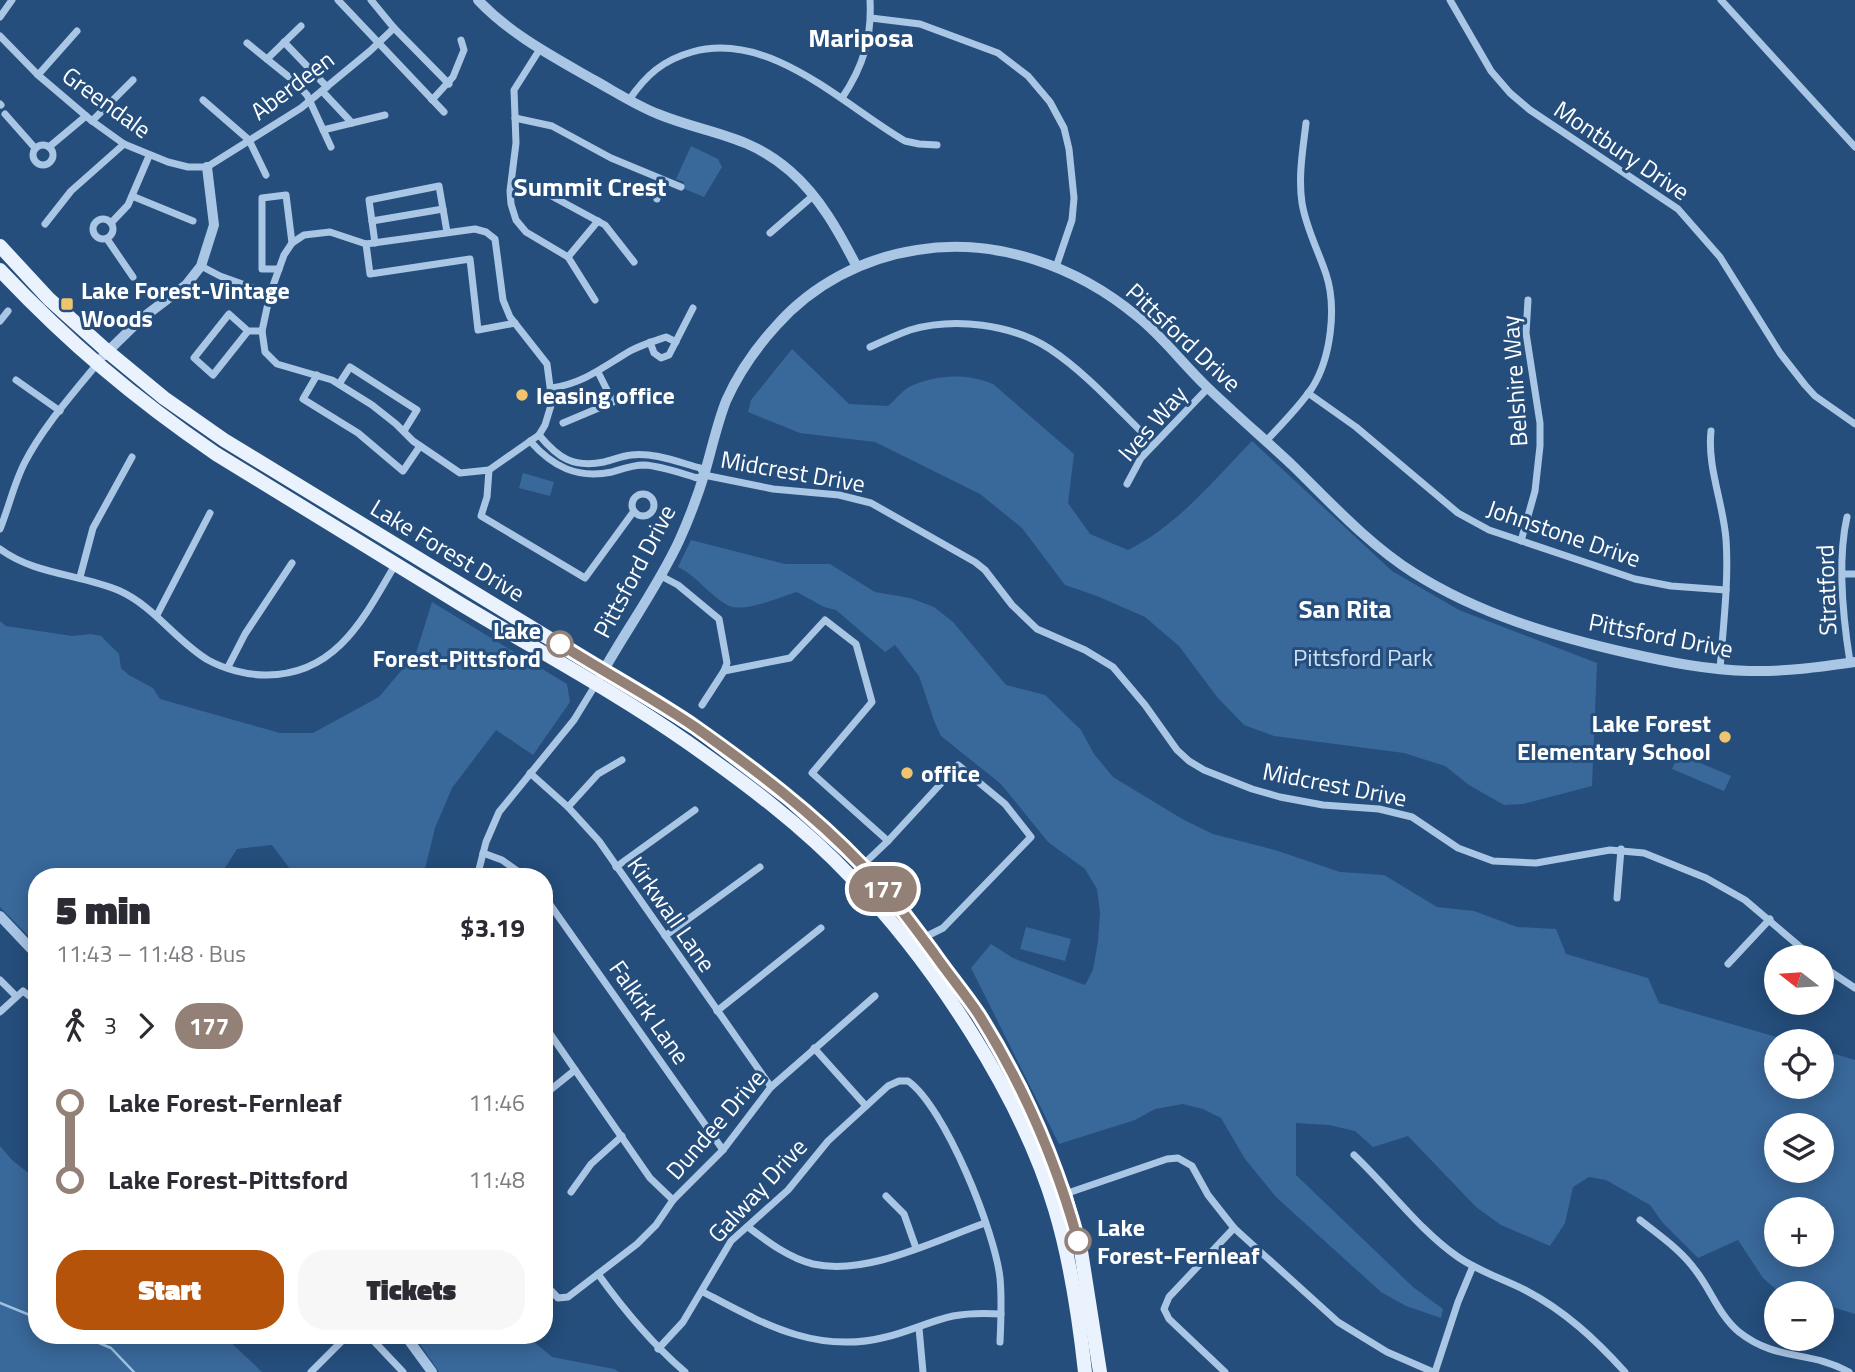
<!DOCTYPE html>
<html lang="en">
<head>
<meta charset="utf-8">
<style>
  :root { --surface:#fff; --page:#f7f7f7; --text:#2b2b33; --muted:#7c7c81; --accent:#b45309 }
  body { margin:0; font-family:"Titillium Web",sans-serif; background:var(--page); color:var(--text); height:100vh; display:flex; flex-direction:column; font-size:26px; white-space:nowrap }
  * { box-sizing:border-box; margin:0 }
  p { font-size:23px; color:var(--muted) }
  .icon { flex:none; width:38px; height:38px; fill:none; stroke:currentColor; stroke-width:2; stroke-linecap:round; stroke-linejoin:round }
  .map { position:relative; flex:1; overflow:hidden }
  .details { position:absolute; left:28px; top:868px; width:525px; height:476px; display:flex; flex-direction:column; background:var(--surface); border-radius:28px; box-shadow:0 4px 18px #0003 }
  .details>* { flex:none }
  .badge { padding:0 14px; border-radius:23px; font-size:24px; line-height:46px }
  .needle { width:46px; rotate:287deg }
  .fabs { position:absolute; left:1764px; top:945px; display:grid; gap:14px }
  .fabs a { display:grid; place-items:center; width:70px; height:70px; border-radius:50%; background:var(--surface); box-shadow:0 4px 18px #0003; font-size:35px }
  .map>.badge { position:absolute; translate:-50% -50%; box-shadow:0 0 0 4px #fff }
  .legs { display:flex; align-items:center; gap:10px; height:77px; padding:0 28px; font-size:23px }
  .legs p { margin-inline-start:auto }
  .overview { display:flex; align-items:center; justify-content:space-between; height:119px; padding:0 28px }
  h1 { font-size:38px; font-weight:800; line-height:52px }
  .button { display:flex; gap:14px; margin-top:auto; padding:14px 28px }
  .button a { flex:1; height:80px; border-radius:28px; background:var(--accent); color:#fff; font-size:28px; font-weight:800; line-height:80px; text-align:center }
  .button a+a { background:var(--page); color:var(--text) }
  ul { padding:0 28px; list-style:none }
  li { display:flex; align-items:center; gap:24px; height:77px; font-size:26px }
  li i { display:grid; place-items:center; width:10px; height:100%; margin:0 9px; background:currentColor }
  li i::after { content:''; width:18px; height:18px; margin:-9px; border:5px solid; border-radius:50%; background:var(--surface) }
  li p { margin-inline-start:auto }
  li:first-child i { background:linear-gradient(#0000 50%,currentColor 0) }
  li:last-child i { background:linear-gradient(currentColor 50%,#0000 0) }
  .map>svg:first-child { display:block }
</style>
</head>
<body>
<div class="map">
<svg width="1855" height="1372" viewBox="0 0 1855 1372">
  <rect width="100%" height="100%" fill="#254e7c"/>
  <!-- green -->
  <g fill="#39689a" fill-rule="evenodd">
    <path d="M691 146 718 159 722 167 704 197 682 188 684 182 676 179Z"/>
    <path d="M792 349 849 404 888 406C895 400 902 391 909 387 935 374 968 373 993 384L1074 454 1068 503 1090 534 1128 550C1177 526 1214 480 1252 441L1392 571 1459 610 1597 663 1592 786 1523 804 1504 805 1469 785 1445 766 1404 753 1274 736 1244 725 1217 697 1179 646 1145 617 1097 596 1065 585 1022 528 980 494 875 442 800 433 748 412 751 400Z"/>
    <path d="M523 473 554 482 550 496 519 488Z"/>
    <path d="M691 540 785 564H830L875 592 910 598 934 607 953 622 1006 685 1045 695 1081 730 1094 754 1113 777 1184 820 1213 834 1275 850 1340 872 1384 875 1437 907 1474 911 1517 927 1556 929 1566 954 1648 978 1659 1003 1790 1041H1776V1087H1822V1050L1855 1060V1314L1822 1304V1293L1779 1292 1763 1278 1738 1240 1698 1258 1662 1222 1650 1205 1606 1180 1589 1177 1573 1187 1565 1223 1550 1246 1501 1225 1476 1207 1408 1136 1373 1147 1355 1131 1329 1125 1296 1123V1175L1413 1287 1443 1309 1441 1318 1406 1306 1381 1292 1276 1197 1245 1159 1221 1118 1203 1109 1183 1104 1155 1109 1135 1120 1059 1144 971 968 991 944 1013 958 1085 985 1093 970 1098 941 1100 913 1097 889 1085 869 1048 842 1001 784 941 736 935 723 919 676 895 645 885 652 836 610 824 607 797 592C779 597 744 614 727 605 709 595 697 576 678 567ZM1776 1125H1822V1171H1776ZM1776 1209H1822V1255H1776Z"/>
    <path d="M432 602 567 684 570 702 533 755 496 730 452 788 435 828 423 877H296L272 845 237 849 219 877H37V945L0 907V621L6 626 72 636 91 634 101 636 119 654 121 668 129 675 153 688 160 699 280 733H313L379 697 416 653Z"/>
    <path d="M1679 754 1731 776 1724 791 1672 769Z"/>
    <path d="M1026 927 1071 939 1065 961 1020 949Z"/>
    <path d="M0 1146 12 1160 37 1180V1335H223L262 1372H0Z"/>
    <path d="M414 1335H526L552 1357 614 1369 619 1372H439Z"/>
  </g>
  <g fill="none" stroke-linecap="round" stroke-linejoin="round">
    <!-- stream -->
    <g stroke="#9ec2e5" stroke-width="2.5">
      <path d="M0 1303 37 1318"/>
      <path d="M80 1335 111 1348 134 1372"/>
    </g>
    <!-- minor -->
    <g stroke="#aac6e5" stroke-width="7">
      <path d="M338 0 444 112"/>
      <path d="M371 0 394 28 449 84"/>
      <path d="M1450 0 1491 71 1510 93 1530 110 1678 209 1720 257 1780 353 1805 385 1815 396 1855 424"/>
      <path d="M1721 0 1855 147"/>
      <path d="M0 17 12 0"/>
      <path d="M871 18 920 24 998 53 1028 76 1050 102 1064 128 1069 149 1074 198 1072 220 1056 267"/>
      <path d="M0 36 38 75 92 121 124 144 168 162 188 167H207L301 108 370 51 394 28"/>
      <path d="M284 42 327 87"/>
      <path d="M247 43 294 81 307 95 331 147"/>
      <path d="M540 49 514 90 516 143 510 191 511 204 516 220 526 232 568 257 595 300"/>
      <path d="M267 59 301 26"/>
      <path d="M38 75 77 31"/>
      <path d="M322 91 352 123"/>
      <path d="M842 98C863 67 872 38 870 0"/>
      <path d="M203 100 249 140 266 175"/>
      <path d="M432 100 453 77 464 50 461 40"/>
      <path d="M629 100C646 75 663 60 692 52 770 30 843 105 905 141L919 144 937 145"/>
      <path d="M0 104 1 105"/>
      <path d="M5 114 35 148"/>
      <path d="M515 118 552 126 611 158 681 187"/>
      <path d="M92 121 133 80"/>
      <path d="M323 130 385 115"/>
      <circle cx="43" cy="155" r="10"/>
      <path d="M49 147 86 116"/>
      <path d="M535 187 605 225 634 262"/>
      <path d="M132 196 193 221"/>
      <path d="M657 199 663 180"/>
      <circle cx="103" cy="229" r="10"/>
      <path d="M372 221 443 209"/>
      <path d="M111 223 128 205 149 156"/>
      <path d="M45 224 71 191 124 144"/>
      <path d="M475 229 486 232 495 239 503 300 510 317 547 364 552 402 545 425 539 435 489 470 460 473 413 441 396 424 372 405 332 380 277 364 265 352 262 331 270 294 284 255 292 243 304 235 330 232 366 244Z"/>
      <path d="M770 233 814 195"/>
      <path d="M107 239 133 277"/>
      <path d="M375 243 369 200 439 186 447 232"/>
      <path d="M366 244 370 274 470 259 478 330 515 323"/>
      <path d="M568 257 598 221"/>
      <path d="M201 266 220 276 270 294"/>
      <path d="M279 269H262V198L286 195 292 243"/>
      <path d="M0 321 8 311"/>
      <path d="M248 331 213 375 194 358 229 314 248 331H262"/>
      <path d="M650 342 654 353 661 358 669 355 693 308"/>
      <path d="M870 347C883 341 896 335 910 330 954 317 1012 324 1050 349 1089 375 1121 413 1154 444"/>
      <path d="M317 375 303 399 358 433 403 471 420 446"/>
      <path d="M16 380 60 411"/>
      <path d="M339 384 350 367 417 410 404 431"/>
      <path d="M552 388C584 383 603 367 630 351 641 345 654 341 666 337L676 342"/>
      <path d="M1308 393 1356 427 1458 513 1489 530 1635 579 1671 586 1726 590"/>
      <path d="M563 423 613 402 598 372"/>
      <path d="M1711 431C1707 467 1723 502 1726 539 1729 582 1723 626 1720 670"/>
      <path d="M539 435C558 458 573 468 604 462 613 460 622 456 631 455 653 452 678 462 700 468L704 474"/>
      <path d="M530 441C553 467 577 479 612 472 622 469 633 465 644 465 662 466 680 473 697 478L704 475 773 489 839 495 871 503 975 562 985 570 1012 605 1037 629 1085 650 1113 667 1145 705 1177 750 1189 761 1204 770 1252 789 1280 797 1323 805 1379 809 1412 817 1458 848 1493 861 1536 863 1610 850 1644 853 1706 878 1745 900 1812 957"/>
      <path d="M1266 441C1282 424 1299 407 1312 388 1331 358 1337 307 1326 274 1318 250 1306 228 1302 203 1298 176 1303 149 1306 123"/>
      <path d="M489 470 487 497 481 516 585 578 634 511"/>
      <path d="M1127 484 1141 458 1208 388"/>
      <circle cx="643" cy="505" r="11"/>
      <path d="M1847 517C1837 561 1843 618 1850 662"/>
      <path d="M0 529C9 507 14 483 25 462 43 427 72 395 97 364"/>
      <path d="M1521 541 1535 491 1540 446V423L1526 333 1528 300"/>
      <path d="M0 549C35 575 81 574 120 591 155 607 176 641 208 660 224 669 247 675 265 675 336 676 364 618 395 565"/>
      <path d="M1843 574H1855"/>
      <path d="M661 576 678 585 719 619 727 663 724 671 790 658 825 620 856 644 872 702 812 773 888 841"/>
      <path d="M80 577 93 528 132 457"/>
      <path d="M157 615 210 513"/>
      <path d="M228 667 245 634 292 563"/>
      <path d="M702 705 724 671"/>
      <path d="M530 773 568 807 599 841 771 1087"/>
      <path d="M568 807 598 774 622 760"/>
      <path d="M483 853 502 860 526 877"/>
      <path d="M616 867 695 810"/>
      <path d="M851 876 888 841 958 765 1005 804 1031 837 943 928 923 938"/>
      <path d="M477 877 486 842 499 812 574 720 596 684"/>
      <path d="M544 896 723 1150"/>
      <path d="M1617 898 1621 849"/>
      <path d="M665 936 760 867"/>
      <path d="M1728 964 1770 919"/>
      <path d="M1822 966 1855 988"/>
      <path d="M0 980 16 996"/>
      <path d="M717 1011 821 928"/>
      <path d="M0 1012 23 991 37 1002"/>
      <path d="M544 1025 650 1178 673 1200"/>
      <path d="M814 1048 866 1106"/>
      <path d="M544 1095 575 1070"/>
      <path d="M1354 1155C1388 1187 1420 1231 1458 1257 1478 1271 1503 1279 1525 1290 1565 1311 1595 1339 1625 1372"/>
      <path d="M571 1192 591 1164 622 1136"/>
      <path d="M1065 1194 1167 1159 1178 1158 1192 1166 1208 1195 1234 1228 1338 1322 1387 1352 1433 1372"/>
      <path d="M886 1196 904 1214 916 1248"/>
      <path d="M1640 1220C1660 1236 1681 1250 1696 1271 1711 1290 1720 1317 1739 1332 1777 1362 1810 1350 1849 1372"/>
      <path d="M748 1227C768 1242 789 1258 813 1264 867 1276 934 1241 985 1223"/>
      <path d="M598 1274C624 1310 651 1343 685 1372"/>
      <path d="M544 1283 558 1298 568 1297 637 1244 656 1225 673 1200 723 1150 771 1087 875 996"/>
      <path d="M703 1292C762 1323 816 1355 886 1337 908 1332 930 1321 953 1316 969 1313 985 1313 1001 1314"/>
      <path d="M919 1328 923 1372"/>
      <path d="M368 1335 403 1372"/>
      <path d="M658 1349 683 1322 731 1241 788 1190 828 1141 888 1086 899 1081H908C945 1107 995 1232 1000 1278 1002 1299 1001 1321 1000 1342"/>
      <path d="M311 1372 348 1335"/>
      <path d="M1225 1372 1169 1319 1164 1309 1169 1297 1234 1228"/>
      <path d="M1435 1372 1458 1302 1473 1266"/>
    </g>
    <!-- tertiary -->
    <g stroke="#aac6e5" stroke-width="10">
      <path d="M478 0C510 34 552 56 592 79 614 91 635 105 658 114 707 134 748 134 790 171 820 197 839 232 857 267"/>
      <path d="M103 356 141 319 186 285 201 266 214 225 207 167"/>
      <path d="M601 675C626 630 657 588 679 541 689 519 698 495 705 472 712 448 717 424 726 401 738 374 756 348 776 326 812 285 863 258 917 250 996 237 1077 266 1138 317 1163 337 1183 364 1207 387 1234 413 1263 438 1291 464 1330 502 1368 544 1414 573 1479 614 1553 636 1628 653 1668 662 1708 670 1749 671 1785 672 1820 667 1855 662"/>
      <path d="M0 916 37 955"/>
      <path d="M405 1335 432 1372"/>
    </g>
    <!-- primary -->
    <g stroke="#eaf2fd" stroke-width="14">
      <path d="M0 246 49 299 107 351 164 398 224 440 693 726 790 800 862 865 898 906 977 1012 1021 1088 1065 1194 1081 1251 1100 1372"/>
      <path d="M0 270C68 342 134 398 216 454 297 504 378 554 459 603 535 649 614 691 687 742 744 782 803 826 851 877 933 962 1021 1095 1055 1209 1071 1262 1079 1317 1085 1372"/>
    </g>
  </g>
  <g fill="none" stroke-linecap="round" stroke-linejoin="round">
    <defs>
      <path id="line-1" d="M560 644C604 672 651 697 695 727 753 768 813 813 862 865 889 892 912 924 935 955 949 975 965 994 979 1015 1023 1085 1056 1161 1078 1241"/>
    </defs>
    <!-- line-1 casing -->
    <use href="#line-1" stroke="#fff" stroke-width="16"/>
    <!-- line-1 -->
    <use href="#line-1" stroke="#938177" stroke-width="10"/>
  </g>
  <!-- markers -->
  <g fill="#eec56e" stroke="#254e7c" stroke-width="2.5">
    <rect x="60" y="297" width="14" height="14" rx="3.5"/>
    <circle cx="522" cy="395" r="7"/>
    <circle cx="1725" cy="737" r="7"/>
    <circle cx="907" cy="773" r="7"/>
  </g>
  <g fill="#fff" stroke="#938177" stroke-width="3.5">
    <circle cx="560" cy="644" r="12"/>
    <circle cx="1078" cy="1241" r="12"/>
  </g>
  <g text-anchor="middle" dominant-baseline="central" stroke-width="6" stroke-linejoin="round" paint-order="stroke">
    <!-- street labels -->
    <g font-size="24" fill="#fff" stroke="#254e7c">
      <text transform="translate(292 85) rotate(-37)">Aberdeen</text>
      <text transform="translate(107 102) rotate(36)">Greendale</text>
      <text transform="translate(1622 150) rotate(34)">Montbury Drive</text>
      <text transform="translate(1184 337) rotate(43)">Pittsford Drive</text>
      <text transform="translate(1514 381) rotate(-94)">Belshire Way</text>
      <text transform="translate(1152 423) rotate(-49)">Ives Way</text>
      <text transform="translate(793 471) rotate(10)">Midcrest Drive</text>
      <text transform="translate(1564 533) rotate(19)">Johnstone Drive</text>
      <text transform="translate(448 550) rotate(31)">Lake Forest Drive</text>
      <text transform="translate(634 571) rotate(-62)">Pittsford Drive</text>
      <text transform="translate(1826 590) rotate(-92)">Stratford</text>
      <text transform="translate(1661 635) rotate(11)">Pittsford Drive</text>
      <text transform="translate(1335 784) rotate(11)">Midcrest Drive</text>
      <text transform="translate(672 914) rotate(55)">Kirkwall Lane</text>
      <text transform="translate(650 1012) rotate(55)">Falkirk Lane</text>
      <text transform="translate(715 1124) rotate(-49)">Dundee Drive</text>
      <text transform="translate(757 1190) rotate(-47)">Galway Drive</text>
    </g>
    <!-- poi labels -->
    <g font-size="24" font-weight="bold" fill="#fff" stroke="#254e7c" text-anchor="start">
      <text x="81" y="290">Lake Forest-Vintage<tspan x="81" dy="28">Woods</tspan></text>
      <text x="536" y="395">leasing office</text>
      <text x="1711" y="723" text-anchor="end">Lake Forest<tspan x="1711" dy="28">Elementary School</tspan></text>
      <text x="921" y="773">office</text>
    </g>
    <!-- stop labels -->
    <g font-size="24" font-weight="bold" fill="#fff" stroke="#254e7c" text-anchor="end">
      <text x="541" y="630">Lake<tspan x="541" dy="28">Forest-Pittsford</tspan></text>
      <text x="1097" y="1227" text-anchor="start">Lake<tspan x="1097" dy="28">Forest-Fernleaf</tspan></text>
    </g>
    <!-- park labels -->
    <g font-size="24" fill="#cde0f4" stroke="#254e7c">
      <text x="1363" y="657">Pittsford Park</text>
    </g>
    <!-- neighbourhood labels -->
    <g font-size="26" font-weight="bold" fill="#fff" stroke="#254e7c">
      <text x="861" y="37">Mariposa</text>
      <text x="590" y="186">Summit Crest</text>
      <text x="1345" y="608">San Rita</text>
    </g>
  </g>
</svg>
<div class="fabs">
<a><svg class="needle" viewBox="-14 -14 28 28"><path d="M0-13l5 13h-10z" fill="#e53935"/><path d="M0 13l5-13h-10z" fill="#7c7c81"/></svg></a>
<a><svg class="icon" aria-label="locate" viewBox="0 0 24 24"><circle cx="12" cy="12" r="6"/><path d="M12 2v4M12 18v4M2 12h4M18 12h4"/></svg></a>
<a><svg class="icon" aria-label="layers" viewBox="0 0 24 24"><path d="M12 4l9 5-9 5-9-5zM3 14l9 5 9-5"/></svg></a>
<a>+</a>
<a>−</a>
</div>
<b class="badge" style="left:883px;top:889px;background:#938177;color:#fff">177</b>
<section class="details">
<div class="overview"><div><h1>5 min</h1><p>11:43 – 11:48 · Bus</p></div><b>$3.19</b></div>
<div class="legs"><svg class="icon" aria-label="walk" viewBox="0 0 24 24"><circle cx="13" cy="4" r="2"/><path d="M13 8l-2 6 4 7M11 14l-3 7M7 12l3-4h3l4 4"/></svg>3<svg class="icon" aria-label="forward" viewBox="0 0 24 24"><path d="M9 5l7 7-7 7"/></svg><b class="badge" style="background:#938177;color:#fff">177</b></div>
<ul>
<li><i style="color:#938177"></i><b>Lake Forest-Fernleaf</b><p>11:46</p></li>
<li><i style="color:#938177"></i><b>Lake Forest-Pittsford</b><p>11:48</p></li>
</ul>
<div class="button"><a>Start</a><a>Tickets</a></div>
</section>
</div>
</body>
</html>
